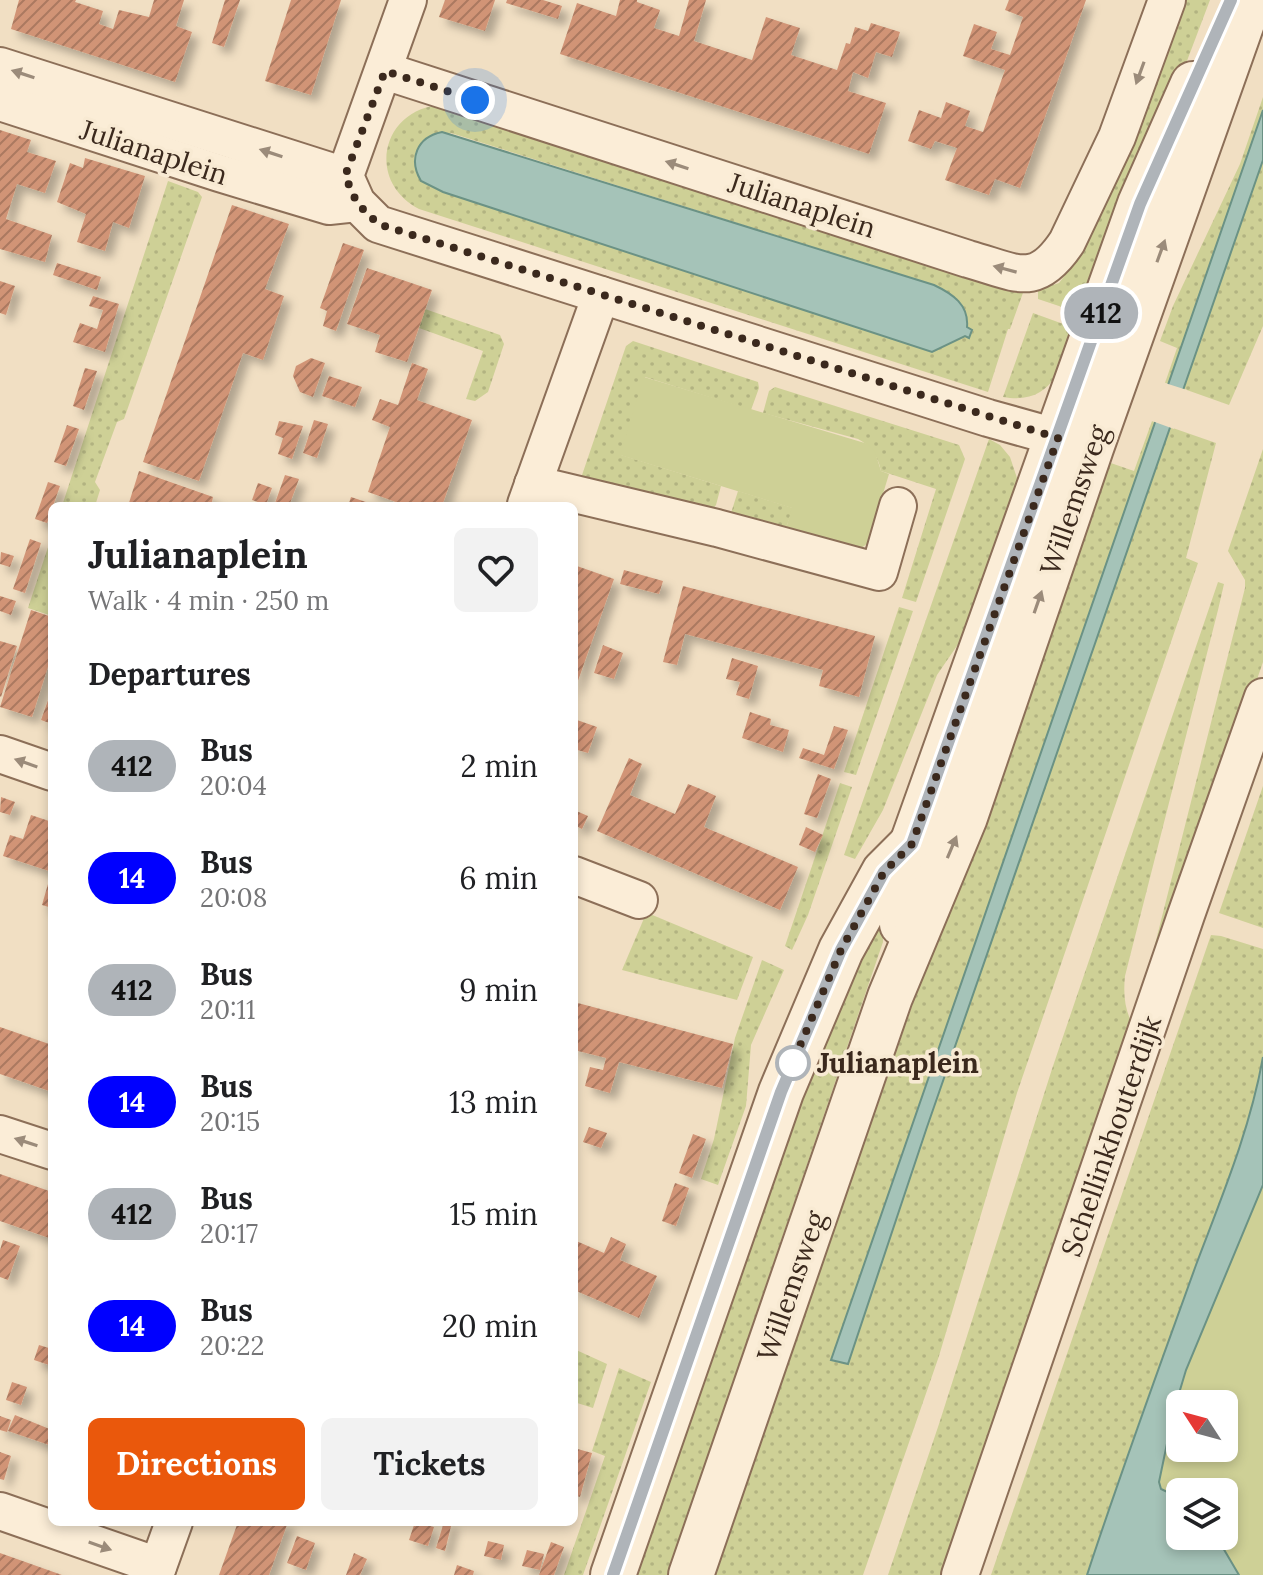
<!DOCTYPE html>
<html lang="en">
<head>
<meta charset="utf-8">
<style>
  :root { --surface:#fff; --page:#f2f2f2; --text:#202124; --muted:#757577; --accent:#ea580c }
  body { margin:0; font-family:Lora,serif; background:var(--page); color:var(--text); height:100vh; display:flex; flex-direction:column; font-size:30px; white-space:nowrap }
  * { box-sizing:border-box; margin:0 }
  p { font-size:26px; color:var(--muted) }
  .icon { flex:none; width:44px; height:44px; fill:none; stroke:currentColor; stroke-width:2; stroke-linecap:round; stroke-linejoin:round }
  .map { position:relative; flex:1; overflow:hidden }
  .drawer { position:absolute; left:48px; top:502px; width:530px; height:1024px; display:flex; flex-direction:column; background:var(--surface); border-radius:12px; box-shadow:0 4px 12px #0003 }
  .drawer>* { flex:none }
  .badge { padding:0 16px; border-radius:26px; font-size:28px; line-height:52px }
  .needle { width:52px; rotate:306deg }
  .controls { position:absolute; left:1166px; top:1390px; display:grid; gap:16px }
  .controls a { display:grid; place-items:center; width:72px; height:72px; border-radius:12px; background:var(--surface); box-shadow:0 4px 12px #0003; font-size:40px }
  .you { position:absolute; width:40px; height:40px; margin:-20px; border:6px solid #fff; border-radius:50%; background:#1a73e8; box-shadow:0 0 0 12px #1a73e833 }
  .map>.badge { position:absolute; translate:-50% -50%; box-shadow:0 0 0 4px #fff }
  h2 { padding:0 40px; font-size:30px; line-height:72px }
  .round { display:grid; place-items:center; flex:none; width:84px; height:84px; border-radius:12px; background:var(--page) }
  .summary { display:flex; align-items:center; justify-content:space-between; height:136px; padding:0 40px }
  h1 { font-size:38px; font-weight:700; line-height:60px }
  .button { display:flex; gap:16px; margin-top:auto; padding:16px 40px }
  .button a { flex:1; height:92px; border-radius:12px; background:var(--accent); color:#fff; font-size:32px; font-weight:700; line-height:92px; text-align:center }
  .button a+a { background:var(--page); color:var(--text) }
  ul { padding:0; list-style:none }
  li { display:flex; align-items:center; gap:24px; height:112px; padding:0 40px }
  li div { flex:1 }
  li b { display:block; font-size:30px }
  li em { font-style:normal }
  li .badge { min-width:88px; font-weight:700; text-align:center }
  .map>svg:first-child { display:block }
</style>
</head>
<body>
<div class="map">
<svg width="1263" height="1575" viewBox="0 0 1263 1575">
  <defs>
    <pattern id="grass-dots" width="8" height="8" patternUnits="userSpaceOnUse" patternTransform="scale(2)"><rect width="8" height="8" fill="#ced096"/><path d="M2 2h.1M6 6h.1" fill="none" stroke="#b2b381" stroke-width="1.8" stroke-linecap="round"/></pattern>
    <pattern id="building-hatch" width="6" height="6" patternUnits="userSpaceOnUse" patternTransform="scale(2)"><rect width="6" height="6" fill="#d19476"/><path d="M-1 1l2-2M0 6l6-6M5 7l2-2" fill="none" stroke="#ab7960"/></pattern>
    <filter id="shadow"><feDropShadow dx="7" dy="7" stdDeviation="4" flood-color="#0004"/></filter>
  </defs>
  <rect width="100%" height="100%" fill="#f1dfc3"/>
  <!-- grass -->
  <g fill="url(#grass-dots)" fill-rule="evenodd">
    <path d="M1183 0H1210L1165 119 1083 314 1038 299V290L1059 283 1076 261 1138 133Z"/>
    <path d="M1263 97V110L1169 384 1165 383 1177 348 1160 341 1173 306 1240 164Z"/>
    <path d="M438 105 1024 290 1010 329H1008L988 392 419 209C367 182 380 112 438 105ZM451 133 934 285C953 294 969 306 967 328L972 329 965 336 932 352 443 192C425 185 413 172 416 152Z"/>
    <path d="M1263 160V326L1229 405 1184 389Z"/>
    <path d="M168 181 198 192 202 197 124 419 117 422 95 482 100 490 95 506H62Z"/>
    <path d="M425 309 500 335 504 344 488 392 475 401 466 399 483 351 419 328Z"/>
    <path d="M1033 313 1077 329C1062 365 1053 406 1003 397Z"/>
    <path d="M633 341 758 382 759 388 751 410 645 377 621 455 721 486 716 505 710 512 581 478 626 346Z"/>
    <path d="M775 387 959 445 965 459 916 602 902 598 936 489 881 471C878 456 871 446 858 439L763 413 769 391Z"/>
    <path d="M1152 421 1156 422 832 1359 848 1364 927 1127 1170 427 1216 443 1186 558 1198 563 1017 1093 939 1356 863 1575H714L1102 460 1134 471Z"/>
    <path d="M989 439 1000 445 1010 457 1019 484 974 621 937 675 883 810 855 859 844 855Z"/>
    <path d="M1263 449V662L1148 995 1146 980 1245 588V580L1228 551Z"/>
    <path d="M738 491 793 508 786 528 782 531 740 520 731 513Z"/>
    <path d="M52 535V616L28 608Z"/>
    <path d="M1218 582 1224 584 1218 610 1125 976C1123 996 1125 1012 1135 1029L947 1575H888L939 1424 1052 1069Z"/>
    <path d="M899 607 913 611 856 775 844 772Z"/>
    <path d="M840 783 852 787 808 915 792 950 785 946Z"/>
    <path d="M1263 786V928L1219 913Z"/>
    <path d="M650 914 753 957 737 1000 622 970 645 916Z"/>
    <path d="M876 928 883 934V942L667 1575H632L817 1045Z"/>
    <path d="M1211 935 1221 936 1263 949C1263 984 1263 1022 1263 1058 1256 1125 1225 1186 1202 1248 1163 1357 1122 1465 1087 1575H991Z"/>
    <path d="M762 960 784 970 751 1045 746 1106 718 1185 701 1179 714 1139 735 1038Z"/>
    <path d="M574 1349 607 1364 593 1408 574 1402Z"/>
    <path d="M619 1368 651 1382 583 1575H564L605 1456 592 1451Z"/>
  </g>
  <!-- park -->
  <g fill="#ced096" fill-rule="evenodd">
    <path d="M644 377 868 444 875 452 881 471 889 474 868 543 860 549 785 532 792 508 620 455Z"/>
    <path d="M1263 1057V1575H1087C1121 1471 1159 1368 1196 1265 1222 1196 1250 1130 1263 1057ZM1180 1404H1224V1448H1180ZM1180 1492H1224V1536H1180Z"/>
  </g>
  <!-- water -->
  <g fill="#a5c3b8" stroke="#6b9285" stroke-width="2">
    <path d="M1263 110V160L927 1127 848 1364 831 1360Z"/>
    <path d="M442 132 934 285C953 294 969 305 967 327L972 330 969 338 965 336 932 352 443 192 421 181C408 159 417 137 442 132Z"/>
    <path d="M1263 1057V1185L1186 1370 1174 1410 1159 1482 1161 1489 1180 1498V1536H1216L1239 1575H1087C1121 1471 1159 1368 1196 1265 1222 1196 1250 1130 1263 1057Z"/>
  </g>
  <!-- pier -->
  <path fill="#f1dfc3" d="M1165 383 1187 390 1174 429 1152 421Z"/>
  <!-- building -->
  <g fill="url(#building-hatch)" filter="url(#shadow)">
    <path d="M19 0H76L75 2 103 11 99 24 113 29 119 10 149 17 154 0H184L176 26 192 32 175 82 11 29Z"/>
    <path d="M225 0H240L224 47 212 43Z"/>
    <path d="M291 0H341L311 95 265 81Z"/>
    <path d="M445 0H495L485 31 439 17Z"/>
    <path d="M507 0H543L562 6 558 19 506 3Z"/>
    <path d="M620 0H637V2L660 10 654 28 679 36 689 0H706L694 41 752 60 766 17 784 23 800 28 791 55 837 70 846 43 850 44 855 27 868 31 871 23 900 32 892 57 876 52 868 78 853 72 848 91 886 103 869 154 560 54 577 3 616 16Z"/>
    <path d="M1009 0H1086L1020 188 995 179 989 195 945 180 957 148 935 141 931 149 908 141 919 110 941 118 946 102 970 111 965 126 983 132 1005 70 963 56 974 24 997 32 991 49 1010 55 1023 17 1005 10Z"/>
    <path d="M0 130 31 140 27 152 56 161 45 193 17 184 6 219 52 235 45 262 0 249Z"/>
    <path d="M85 158 145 176 129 228 113 222 105 251 77 242 86 214 57 202 70 163 83 168Z"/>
    <path d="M232 205 289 224 265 289 284 296 263 360 243 353 199 481 143 462Z"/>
    <path d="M343 243 364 250 336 331 323 326 327 311 320 308Z"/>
    <path d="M57 263 101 277 97 290 53 275Z"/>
    <path d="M367 268 432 290 407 362 375 352 380 335 347 324Z"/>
    <path d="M0 281 15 286 6 315 0 313Z"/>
    <path d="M93 296 119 304 105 352 73 342 80 323 97 329 103 310 89 306Z"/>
    <path d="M311 358 325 363 313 397 300 392 293 376 296 366Z"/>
    <path d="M412 363 428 369 417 400 472 420 442 506H407L368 492 390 427 372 420 380 399 398 405Z"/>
    <path d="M85 368 97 371 84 410 73 406Z"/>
    <path d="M329 376 362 387 355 407 322 396Z"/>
    <path d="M314 420 328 424 317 458 303 453Z"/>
    <path d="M279 421 303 426 292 459 278 454 283 438 275 435Z"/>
    <path d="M67 425 79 429 66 466 54 462Z"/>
    <path d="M139 471 213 497 211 506H128Z"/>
    <path d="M285 475 299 479 289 506H274Z"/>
    <path d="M48 482 60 486 47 523 35 519Z"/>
    <path d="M258 483 272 488 266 505 252 500Z"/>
    <path d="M351 497 375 505V506H348Z"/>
    <path d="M30 539 41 543 25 593 13 589Z"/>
    <path d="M1 552 14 556 10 567 0 564Z"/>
    <path d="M574 565 614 579 574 692Z"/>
    <path d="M624 570 663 581 659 594 620 584Z"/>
    <path d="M683 586 875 636 859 697 819 686 823 670 685 634 677 665 663 662Z"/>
    <path d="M0 596 16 601 11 615 0 611Z"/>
    <path d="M31 610 52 617V654L32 717 0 707Z"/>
    <path d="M0 641 17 646 1 697 0 696Z"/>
    <path d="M603 645 623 653 614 679 594 673Z"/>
    <path d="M732 658 758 666 749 699 736 695 740 682 726 679Z"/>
    <path d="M52 689V724L41 720Z"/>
    <path d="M750 712 771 719 770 725 789 730 783 752 742 738Z"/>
    <path d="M577 720 597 727 588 753 574 749V729Z"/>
    <path d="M834 726 848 730 834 769 799 758 803 748 824 755Z"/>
    <path d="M629 758 642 764 630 795 675 814 688 784 703 790 716 796 704 827 798 867 780 910 597 831Z"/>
    <path d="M818 774 831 779 817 818 804 814Z"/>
    <path d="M1 797 15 802 10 815 0 812Z"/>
    <path d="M574 810 588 816 582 829 574 825Z"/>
    <path d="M31 815 52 822V872L3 856 10 835 23 839Z"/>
    <path d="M806 827 823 835 815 852 799 845Z"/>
    <path d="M48 884 52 885V908L42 905Z"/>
    <path d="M574 1002 733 1044 722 1088 619 1062 610 1093 585 1086 590 1067 603 1070 606 1058 574 1050Z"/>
    <path d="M0 1027 52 1045V1092L0 1074Z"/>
    <path d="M589 1127 607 1133 601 1148 583 1142Z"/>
    <path d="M693 1134 706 1139 692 1178 679 1173Z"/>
    <path d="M0 1174 52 1192V1229L49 1238 0 1221Z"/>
    <path d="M675 1183 689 1188 676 1226 662 1221Z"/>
    <path d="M611 1237 626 1244 620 1260 657 1276 639 1318 574 1290V1240L604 1253Z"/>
    <path d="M3 1240 20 1246 8 1280 0 1277V1250Z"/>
    <path d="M39 1345 52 1349V1366L34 1360Z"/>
    <path d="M12 1382 27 1387 21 1405 6 1400Z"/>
    <path d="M15 1415 52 1430V1446L8 1431Z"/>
    <path d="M0 1416 11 1420 7 1432 0 1430Z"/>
    <path d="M574 1448 592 1453 580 1497 574 1495Z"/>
    <path d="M0 1452 11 1456 4 1480 0 1479Z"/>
    <path d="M238 1522H288L269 1575H219Z"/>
    <path d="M415 1522 434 1527 428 1546 409 1540Z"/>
    <path d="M444 1522H452L445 1551 436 1548Z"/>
    <path d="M297 1536 315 1543 306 1570 287 1563Z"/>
    <path d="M488 1541 504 1545 501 1560 484 1556Z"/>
    <path d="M551 1542 564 1547 554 1575H539Z"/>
    <path d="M527 1550 544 1554 540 1570 522 1566Z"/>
    <path d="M0 1553 62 1575H0Z"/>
    <path d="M354 1553 367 1559 360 1575H346Z"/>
    <path d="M457 1565 474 1571 473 1575H454Z"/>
  </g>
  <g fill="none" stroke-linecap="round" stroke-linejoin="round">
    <defs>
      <g id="minor">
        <path d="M408 0 345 176 357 203 378 224 988 418 1081 444"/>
        <path d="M0 66 345 176"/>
        <path d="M385 71 968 259C1016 272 1035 290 1067 242L1117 137 1167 0"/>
        <path d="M0 102 219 173 329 206 357 203"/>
        <path d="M533 484 717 528 879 572 898 506"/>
        <path d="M526 504 601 295"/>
        <path d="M0 754 52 772"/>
        <path d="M574 875 639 900"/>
        <path d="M0 1134 52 1151"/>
        <path d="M0 1511 158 1566"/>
        <path d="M155 1575 174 1522"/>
        <path d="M960 1575 1186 915 1263 697"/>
      </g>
      <g id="tertiary">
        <path d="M902 924 912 867V844L1140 204 1193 84"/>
        <path d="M613 1575 781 1092 841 950 884 872 912 844"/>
        <path d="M691 1575 890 997 965 817 1091 448 1250 0"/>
      </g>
    </defs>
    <!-- minor casing -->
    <use href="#minor" stroke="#8c6f58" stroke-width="40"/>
    <!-- tertiary casing -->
    <use href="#tertiary" stroke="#8c6f58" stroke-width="48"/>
    <!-- minor -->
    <use href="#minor" stroke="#fbedd7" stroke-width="36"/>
    <!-- tertiary -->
    <use href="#tertiary" stroke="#fbedd7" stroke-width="44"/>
  </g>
  <!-- one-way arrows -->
  <defs><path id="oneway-solid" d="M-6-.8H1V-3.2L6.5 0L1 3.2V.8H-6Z" transform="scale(2)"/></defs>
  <g fill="#9b8b7a">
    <use href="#oneway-solid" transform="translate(1140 73) rotate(110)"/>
    <use href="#oneway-solid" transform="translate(23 74) rotate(-162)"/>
    <use href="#oneway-solid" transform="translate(271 153) rotate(-162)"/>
    <use href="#oneway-solid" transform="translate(677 165) rotate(-162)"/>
    <use href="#oneway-solid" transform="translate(1161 251) rotate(-70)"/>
    <use href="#oneway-solid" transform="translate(1005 269) rotate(-165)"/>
    <use href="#oneway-solid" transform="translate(1038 602) rotate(-71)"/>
    <use href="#oneway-solid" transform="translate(26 763) rotate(-161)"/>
    <use href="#oneway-solid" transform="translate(952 847) rotate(-67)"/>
    <use href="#oneway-solid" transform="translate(26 1142) rotate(-162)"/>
    <use href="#oneway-solid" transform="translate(100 1546) rotate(19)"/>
  </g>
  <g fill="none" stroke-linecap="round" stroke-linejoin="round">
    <defs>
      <path id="line" d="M613 1575 781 1092 841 950 884 872 912 844 1140 204 1231 0"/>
    </defs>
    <!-- line casing -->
    <use href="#line" stroke="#fff" stroke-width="18"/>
    <!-- line -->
    <use href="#line" stroke="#afb4b9" stroke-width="12"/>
    <!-- walk -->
    <path stroke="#3b291d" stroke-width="8" stroke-dasharray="0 14.4" d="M475 100 385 71 345 176 357 203 378 224 1058 438 912 844 884 872 841 950 790 1069 793 1063"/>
  </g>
  <!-- markers -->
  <circle fill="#fff" stroke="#afb4b9" stroke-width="4" cx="793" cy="1063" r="16"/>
  <g text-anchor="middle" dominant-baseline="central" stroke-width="7" stroke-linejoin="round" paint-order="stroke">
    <!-- street labels -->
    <g font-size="28" fill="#3b291d" stroke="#f8ead3">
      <text transform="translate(154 152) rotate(18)">Julianaplein</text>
      <text transform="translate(802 205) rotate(18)">Julianaplein</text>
      <text transform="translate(1074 500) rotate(-71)">Willemsweg</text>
      <text transform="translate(1111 1136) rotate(-71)">Schellinkhouterdijk</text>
      <text transform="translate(791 1286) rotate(-71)">Willemsweg</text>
    </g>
    <!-- stop labels -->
    <g font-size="28" font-weight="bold" fill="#3b291d" stroke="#f8ead3" text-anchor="start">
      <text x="817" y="1063">Julianaplein</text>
    </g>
  </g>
</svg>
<div class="controls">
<a><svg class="needle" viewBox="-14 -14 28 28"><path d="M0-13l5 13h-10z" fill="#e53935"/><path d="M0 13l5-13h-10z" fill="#757577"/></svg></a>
<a><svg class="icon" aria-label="layers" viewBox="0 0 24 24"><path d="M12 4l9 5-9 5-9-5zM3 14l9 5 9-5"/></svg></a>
</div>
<div class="you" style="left:475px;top:100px"></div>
<b class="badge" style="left:1101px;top:313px;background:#afb4b9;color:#111">412</b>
<section class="drawer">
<div class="summary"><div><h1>Julianaplein</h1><p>Walk · 4 min · 250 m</p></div><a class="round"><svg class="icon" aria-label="heart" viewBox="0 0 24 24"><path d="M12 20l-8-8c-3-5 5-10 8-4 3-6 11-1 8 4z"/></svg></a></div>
<h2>Departures</h2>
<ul>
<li><span class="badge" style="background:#afb4b9;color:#111">412</span><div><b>Bus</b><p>20:04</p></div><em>2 min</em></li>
<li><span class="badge" style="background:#00f;color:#fff">14</span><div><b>Bus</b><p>20:08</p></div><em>6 min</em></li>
<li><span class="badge" style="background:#afb4b9;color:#111">412</span><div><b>Bus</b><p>20:11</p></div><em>9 min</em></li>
<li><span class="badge" style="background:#00f;color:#fff">14</span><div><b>Bus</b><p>20:15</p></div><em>13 min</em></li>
<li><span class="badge" style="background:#afb4b9;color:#111">412</span><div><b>Bus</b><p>20:17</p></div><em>15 min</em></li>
<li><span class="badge" style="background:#00f;color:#fff">14</span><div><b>Bus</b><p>20:22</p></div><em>20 min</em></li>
</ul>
<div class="button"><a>Directions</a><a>Tickets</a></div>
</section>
</div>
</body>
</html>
